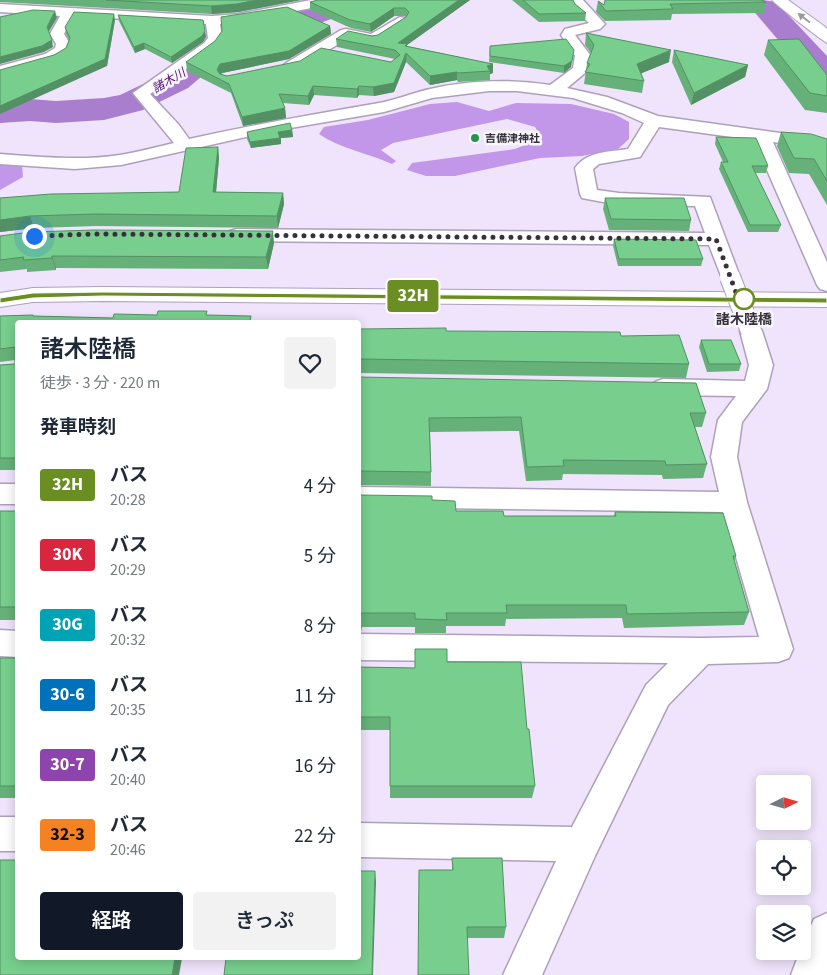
<!DOCTYPE html>
<html lang="ja">
<head>
<meta charset="utf-8">
<style>
  :root { --surface:#fff; --page:#f2f2f3; --text:#1f2937; --muted:#747a83; --accent:#111827 }
  body { margin:0; font-family:"Source Sans 3","Noto Sans JP",sans-serif; background:var(--page); color:var(--text); height:100vh; display:flex; flex-direction:column; font-size:19px; white-space:nowrap }
  * { box-sizing:border-box; margin:0 }
  p { font-size:16px; color:var(--muted) }
  .icon { flex:none; width:28px; height:28px; fill:none; stroke:currentColor; stroke-width:2; stroke-linecap:round; stroke-linejoin:round }
  .map { position:relative; flex:1; overflow:hidden }
  .panel { position:absolute; left:15px; top:320px; width:346px; height:640px; display:flex; flex-direction:column; background:var(--surface); border-radius:5px; box-shadow:0 2px 12px #0003 }
  .panel>* { flex:none }
  .badge { padding:0 10px; border-radius:4px; font-size:18px; line-height:32px }
  .needle { width:32px; rotate:85deg }
  .fabs { position:absolute; left:756px; top:775px; display:grid; gap:10px }
  .fabs a { display:grid; place-items:center; width:55px; height:55px; border-radius:5px; background:var(--surface); box-shadow:0 2px 12px #0003; font-size:25px }
  .you { position:absolute; width:25px; height:25px; margin:-12px; border:4px solid #fff; border-radius:50%; background:#1a73e8; box-shadow:0 0 0 8px #1a73e833 }
  .map>.badge { position:absolute; translate:-50% -50%; box-shadow:0 0 0 2px #fff }
  h2 { padding:0 25px; font-size:19px; line-height:45px }
  .round { display:grid; place-items:center; flex:none; width:52px; height:52px; border-radius:5px; background:var(--page) }
  .overview { display:flex; align-items:center; justify-content:space-between; height:85px; padding:0 25px }
  h1 { font-size:24px; font-weight:600; line-height:38px }
  .action { display:flex; gap:10px; margin-top:auto; padding:10px 25px }
  .action a { flex:1; height:58px; border-radius:5px; background:var(--accent); color:#fff; font-size:20px; font-weight:600; line-height:58px; text-align:center }
  .action a+a { background:var(--page); color:var(--text) }
  ul { padding:0; list-style:none }
  li { display:flex; align-items:center; gap:15px; height:70px; padding:0 25px }
  li div { flex:1 }
  li b { display:block; font-size:19px }
  li em { font-style:normal }
  li .badge { min-width:55px; font-weight:700; text-align:center }
  .map>svg:first-child { display:block }
</style>
</head>
<body>
<div class="map">
<svg width="827" height="975" viewBox="0 0 827 975">
  <rect width="100%" height="100%" fill="#efe4fb"/>
  <!-- forest -->
  <g fill="#c296e8">
    <path d="M457 102 489 111 516 103 571 104 614 114 629 122V139L618 149 582 156 540 158 455 176H426L407 170 412 163 515 149 542 138 535 127 507 119 393 143 381 150 396 161 392 164C368 153 341 149 319 134L324 127 368 120 430 104Z"/>
    <path d="M0 163 22 165 23 177 0 190Z"/>
  </g>
  <g fill="none" stroke-linecap="round" stroke-linejoin="round">
    <!-- river -->
    <g fill="#aa7ecf" fill-rule="evenodd">
      <path d="M330 0H372L367 6 243 51 214 66 188 88 143 110 104 120 56 123 30 121 0 123V101L30 99 56 101 104 98 120 95 164 74 192 52 221 37Z"/>
      <path d="M763 0 776 2 827 56V86L815 83 756 14 751 8 756 2Z"/>
    </g>
    <defs>
      <g id="street">
        <path d="M311 0H339L332 4 238 22 220 24 222 38 215 49 150 94 179 125 189 139C252 125 315 114 379 103 396 100 412 93 430 89 468 80 512 79 550 85L573 68 575 56 561 35 565 29 589 23 576 11 569 0H583L605 24 600 29 575 35 591 56 585 73 567 88 607 97 658 116 809 137 827 142V153L806 147 773 142 827 262V291L820 289 817 285 754 140 659 127 640 157 599 164 593 169 597 190 619 193 710 197 740 277 737 281 730 283 723 281 709 245 237 241 230 239 227 235 230 231 237 229 705 233 695 206 619 205 582 198 580 194 575 168C587 151 609 152 628 149L644 123 622 113 573 98 517 91H489L432 98 384 112 273 131 121 165 75 169 0 164V154C40 157 81 161 120 155 138 152 156 147 174 143L133 93 204 43 208 38 206 24 74 16 64 34 70 44 67 53 55 60 0 76V66L45 54 55 48 56 44 50 34 60 16 0 12V4L212 16 238 14Z"/>
        <path d="M400 17 405 18 407 21 405 24 378 42 373 43 349 38 296 69H286L283 66 286 63 341 30 346 29 371 34Z"/>
        <path d="M751 324 759 326 762 331 773 365 767 389 742 422 737 457 747 502 793 649 789 658 778 662 708 664 668 705 595 856 542 975H503L556 861 359 857V823L572 827 646 685 668 663 359 660V634L701 638 759 637 723 512 359 507V487L719 492 711 457 718 420 736 396 663 395 655 392 651 387 655 382 663 379 745 381 749 365 740 331 743 326Z"/>
        <rect x="0" y="484" width="18" height="20"/>
        <path d="M0 630 18 631V657L0 656Z"/>
        <rect x="0" y="817" width="18" height="34"/>
        <path d="M827 913V975H791L800 951H802V946L814 919Z"/>
      </g>
      <path id="secondary" d="M103 287 827 293V307L103 301 33 302 0 307V293L33 288Z"/>
      <path id="primary" d="M772 0H788L824 26 827 29V43C823 41 776 5 772 0Z"/>
    </defs>
    <!-- street casing -->
    <use href="#street" stroke="#aea0bb" stroke-width="3"/>
    <!-- secondary casing -->
    <use href="#secondary" stroke="#aea0bb" stroke-width="2"/>
    <!-- primary casing -->
    <use href="#primary" stroke="#aea0bb" stroke-width="2"/>
    <!-- street -->
    <use href="#street" fill="#fff" fill-rule="evenodd"/>
    <!-- secondary -->
    <use href="#secondary" fill="#fff" fill-rule="evenodd"/>
    <!-- primary -->
    <use href="#primary" fill="#fff" fill-rule="evenodd"/>
    <defs>
      <path id="street-bridge" d="M730 277 751 331"/>
    </defs>
    <!-- street-bridge casing -->
    <use href="#street-bridge" stroke="#aea0bb" stroke-width="22" stroke-linecap="butt"/>
    <!-- street-bridge -->
    <use href="#street-bridge" stroke="#fff" stroke-width="20"/>
  </g>
  <!-- wall -->
  <g fill="#66b179">
    <path d="M0 0H301L238 12 212 14 0 2Z"/>
    <path d="M318 0H470L407 45V46L493 64V73L490 74V80L458 82 457 80 430 85 406 62 394 92 374 96 359 95 357 98 314 95 309 105 283 103 285 108 286 118 243 126 231 93 187 71 186 62 330 26 331 34 289 59 222 73 221 74 227 76 391 62 395 59 337 47 336 39 378 35 406 17 405 16H394L371 32 351 28 310 10V2Z"/>
    <path d="M512 0H573L575 4 586 13 585 21 539 22Z"/>
    <path d="M598 1 604 5 766 2 764 13 672 14 671 20 605 21 596 12Z"/>
    <path d="M118 15 203 20 206 37 203 42 172 63 145 49 135 53 119 21Z"/>
    <path d="M115 20 107 66 54 55 66 48 69 40 66 34 65 27Z"/>
    <path d="M586 33 669 62 641 73 644 81 642 93 584 84 587 63 591 53 585 45Z"/>
    <path d="M768 40 827 75V113L805 110 764 55Z"/>
    <path d="M490 46 571 67 564 73 489 62Z"/>
    <path d="M674 50 748 65 745 77 691 105 672 62Z"/>
    <path d="M292 130 293 137 281 138V144L251 148 247 139V132Z"/>
    <path d="M781 132 827 139V205L809 174 789 173 777 146Z"/>
    <path d="M716 137 768 166 766 173H755L781 225 778 232H748L719 169 721 162H723L715 144Z"/>
    <path d="M218 147 219 158 216 192 283 193 284 204 278 228 97 226 34 228 0 232V198L179 192Z"/>
    <path d="M605 198 691 220 689 231 609 230 603 209Z"/>
    <path d="M0 236 274 243 268 269 56 268V270L27 272V269L0 272Z"/>
    <path d="M614 239 703 259 701 266H618L613 246Z"/>
    <path d="M33 315 34 316 113 318 157 315H207L18 322V470H0V365L15 364V360L0 362V316Z"/>
    <path d="M359 329 621 336 689 364 686 378 359 373Z"/>
    <path d="M701 340 741 364 739 371 707 372 699 347Z"/>
    <path d="M359 377 706 413 702 427H695L707 464 703 478 663 479 662 475 563 474 562 480 526 481 519 431 430 432 431 472V486L359 485Z"/>
    <path d="M359 495 432 500 456 511 504 516H614L615 512 736 556 734 561 749 612 744 625 624 628 622 618 506 619 505 626H446V633H415V627H362L361 632 359 633Z"/>
    <rect x="0" y="511" width="18" height="109"/>
    <path d="M359 648 360 667 415 668 447 662 527 729 535 786 532 798H390V730H359Z"/>
    <rect x="0" y="658" width="18" height="140"/>
    <path d="M452 858 506 927 504 938H468L452 870Z"/>
  </g>
  <!-- shaded-wall -->
  <g fill="#539063">
    <path d="M257 0H301L238 12 212 14 211 6Z"/>
    <path d="M459 0H470L407 45 406 62 394 92 374 96 373 87 406 53 398 43Z"/>
    <path d="M394 8V16L371 32 370 24Z"/>
    <path d="M55 11 57 18 48 33 47 27Z"/>
    <path d="M114 14 115 20 107 66 0 114V106Z"/>
    <path d="M330 26 331 34 289 59 222 73 218 79 217 70 220 64Z"/>
    <path d="M205 31 206 37 203 42 172 63 171 57Z"/>
    <path d="M52 40 53 47 44 52 0 64V57Z"/>
    <path d="M144 43 145 49 135 53 134 47Z"/>
    <path d="M671 50 669 62 635 76 637 64Z"/>
    <path d="M573 56 571 67 564 73V66Z"/>
    <path d="M493 64V73L490 74V71L487 66Z"/>
    <path d="M748 65 745 77 691 105 694 93Z"/>
    <path d="M457 72V80L430 85V76Z"/>
    <path d="M313 86 314 95 309 105 308 96Z"/>
    <path d="M359 86V95L357 98V89Z"/>
    <path d="M285 108 286 118 243 126 242 117Z"/>
    <path d="M292 130 293 137 281 138V144L251 148 250 142 278 132Z"/>
    <path d="M218 147 219 158 215 204 213 192Z"/>
    <path d="M283 193 284 204 278 228 277 216Z"/>
    <path d="M30 216 34 228 0 232V220Z"/>
    <path d="M273 231 274 243 268 269 266 257Z"/>
    <path d="M52 256 56 268V270L52 258Z"/>
    <path d="M361 613V632L359 633V619Z"/>
    <path d="M359 648 360 662 359 680Z"/>
    <path d="M360 854 361 866 360 882 359 871Z"/>
    <path d="M375 871 376 882 373 975H372Z"/>
    <path d="M175 958H182L179 975H172Z"/>
  </g>
  <!-- building -->
  <g fill="#77ce8d" stroke="#539063">
    <path d="M106 0H257L237 4 211 6Z"/>
    <path d="M318 0H459L398 43 407 44 405 46 493 64 487 66 490 71 458 73 457 72 430 76 406 53 394 83 373 87 359 86 357 89 313 86 308 96 279 94 285 108 242 117 229 84 186 62 215 41 222 31 221 17 287 7 330 26 289 51 220 64 217 70 220 74 227 76 300 61 321 48 391 62 400 55 395 50 336 39 348 31 372 36 378 35 406 17 409 12 405 8H394L370 24 350 20 310 2Z"/>
    <path d="M523 0H573L575 4 586 13 539 14Z"/>
    <path d="M605 0H761L766 2 670 4 673 9 606 11 598 1 604 5Z"/>
    <path d="M33 10 55 11 47 27 52 40 42 46 0 57V17Z"/>
    <path d="M74 12 114 14 105 59 0 106V70L54 55 66 48 70 38 65 27Z"/>
    <path d="M118 15 203 20 205 31 202 36 171 57 144 43 134 47Z"/>
    <path d="M586 33 671 50 637 64 644 81 585 72 590 64 587 63 594 45Z"/>
    <path d="M566 39 574 50 572 61 564 66 490 56V46Z"/>
    <path d="M799 39 827 75V96L810 93 768 40Z"/>
    <path d="M674 50 748 65 694 93Z"/>
    <path d="M290 123 292 130 278 132 280 138 250 142 247 132Z"/>
    <path d="M781 132 811 134 827 139V181L814 159 794 158Z"/>
    <path d="M716 137 756 138 768 166H752L781 225H750L721 162H728Z"/>
    <path d="M218 147 213 192 283 193 277 216 94 214 30 216 0 220V198L51 194 179 192 186 148Z"/>
    <path d="M605 198H684L691 220 611 219Z"/>
    <path d="M94 230 273 231 266 257 52 256V258L23 260 24 257 0 260V236L30 232Z"/>
    <path d="M614 239 696 240 703 259H619Z"/>
    <path d="M158 311H207L206 315 251 316 250 322H18V458H0V365L15 364V347L0 349V316L33 315V316L113 318 114 314 157 315Z"/>
    <path d="M446 328V331L620 332 621 336 679 335 689 364 359 359V329Z"/>
    <path d="M701 340H731L741 364H709Z"/>
    <path d="M359 377 696 383 706 413H690L707 464 666 465 665 461 563 460 564 466 527 467 521 417 429 418 431 472 359 471Z"/>
    <path d="M359 495 432 496V500L455 501 456 511H503L504 516H616L615 512 723 513 736 556H733L749 612 627 614 626 605H506L507 613H446L447 620 415 619V613H361L360 619H359Z"/>
    <rect x="0" y="511" width="18" height="96"/>
    <path d="M415 649H447V662H521L527 729H529L535 786H390V717H359V667L415 668Z"/>
    <rect x="0" y="658" width="18" height="128"/>
    <path d="M359 854H360L359 871H375L372 975H224L226 958H359Z"/>
    <path d="M452 858H502L506 927H467L469 975H418L419 870H453Z"/>
    <path d="M0 860H18V958H175L172 975H0Z"/>
  </g>
  <!-- one-way arrows -->
  <defs><path id="oneway-solid" d="M-6-.8H1V-3.2L6.5 0L1 3.2V.8H-6Z" transform="scale(1.25)"/></defs>
  <use fill="#9b989e" href="#oneway-solid" transform="translate(804 18) rotate(-143)"/>
  <!-- line -->
  <path fill="#6b8e23" stroke="#fff" d="M103 292 827 298V303L103 296 33 298 0 303V298L33 293Z"/>
  <g fill="none" stroke-linecap="round" stroke-linejoin="round">
    <!-- walk -->
    <path stroke="#37313c" stroke-width="5" stroke-dasharray="0 9" d="M34 236 97 234 716 239 737 295 744 299"/>
  </g>
  <!-- markers -->
  <circle fill="#25944d" stroke="#f8f5fb" stroke-width="2" cx="475" cy="138" r="5"/>
  <circle fill="#fff" stroke="#6b8e23" stroke-width="2.5" cx="744" cy="299" r="10"/>
  <g text-anchor="middle" dominant-baseline="central" stroke-width="5" stroke-linejoin="round" paint-order="stroke">
    <!-- far-poi labels -->
    <g font-size="11" font-weight="bold" fill="#37313c" stroke="#f8f5fb" text-anchor="start">
      <text x="485" y="138">吉備津神社</text>
    </g>
    <!-- far-water labels -->
    <g font-size="12" font-style="italic" fill="#511476" stroke="#f8f5fb">
      <text transform="translate(169 81) rotate(-31)">諸木川</text>
    </g>
    <!-- stop labels -->
    <g font-size="14" font-weight="bold" fill="#37313c" stroke="#f8f5fb">
      <text x="744" y="320">諸木陸橋</text>
    </g>
  </g>
</svg>
<div class="fabs">
<a><svg class="needle" viewBox="-14 -14 28 28"><path d="M0-13l5 13h-10z" fill="#e53935"/><path d="M0 13l5-13h-10z" fill="#747a83"/></svg></a>
<a><svg class="icon" aria-label="locate" viewBox="0 0 24 24"><circle cx="12" cy="12" r="6"/><path d="M12 2v4M12 18v4M2 12h4M18 12h4"/></svg></a>
<a><svg class="icon" aria-label="layers" viewBox="0 0 24 24"><path d="M12 4l9 5-9 5-9-5zM3 14l9 5 9-5"/></svg></a>
</div>
<div class="you" style="left:34px;top:236px"></div>
<b class="badge" style="left:413px;top:296px;background:#6b8e23;color:#fff">32H</b>
<section class="panel">
<div class="overview"><div><h1>諸木陸橋</h1><p>徒歩 · 3 分 · 220 m</p></div><a class="round"><svg class="icon" aria-label="heart" viewBox="0 0 24 24"><path d="M12 20l-8-8c-3-5 5-10 8-4 3-6 11-1 8 4z"/></svg></a></div>
<h2>発車時刻</h2>
<ul>
<li><span class="badge" style="background:#6b8e23;color:#fff">32H</span><div><b>バス</b><p>20:28</p></div><em>4 分</em></li>
<li><span class="badge" style="background:#d7263d;color:#fff">30K</span><div><b>バス</b><p>20:29</p></div><em>5 分</em></li>
<li><span class="badge" style="background:#00a3b4;color:#fff">30G</span><div><b>バス</b><p>20:32</p></div><em>8 分</em></li>
<li><span class="badge" style="background:#0072bc;color:#fff">30-6</span><div><b>バス</b><p>20:35</p></div><em>11 分</em></li>
<li><span class="badge" style="background:#8e44ad;color:#fff">30-7</span><div><b>バス</b><p>20:40</p></div><em>16 分</em></li>
<li><span class="badge" style="background:#f58220;color:#111">32-3</span><div><b>バス</b><p>20:46</p></div><em>22 分</em></li>
</ul>
<div class="action"><a>経路</a><a>きっぷ</a></div>
</section>
</div>
</body>
</html>
